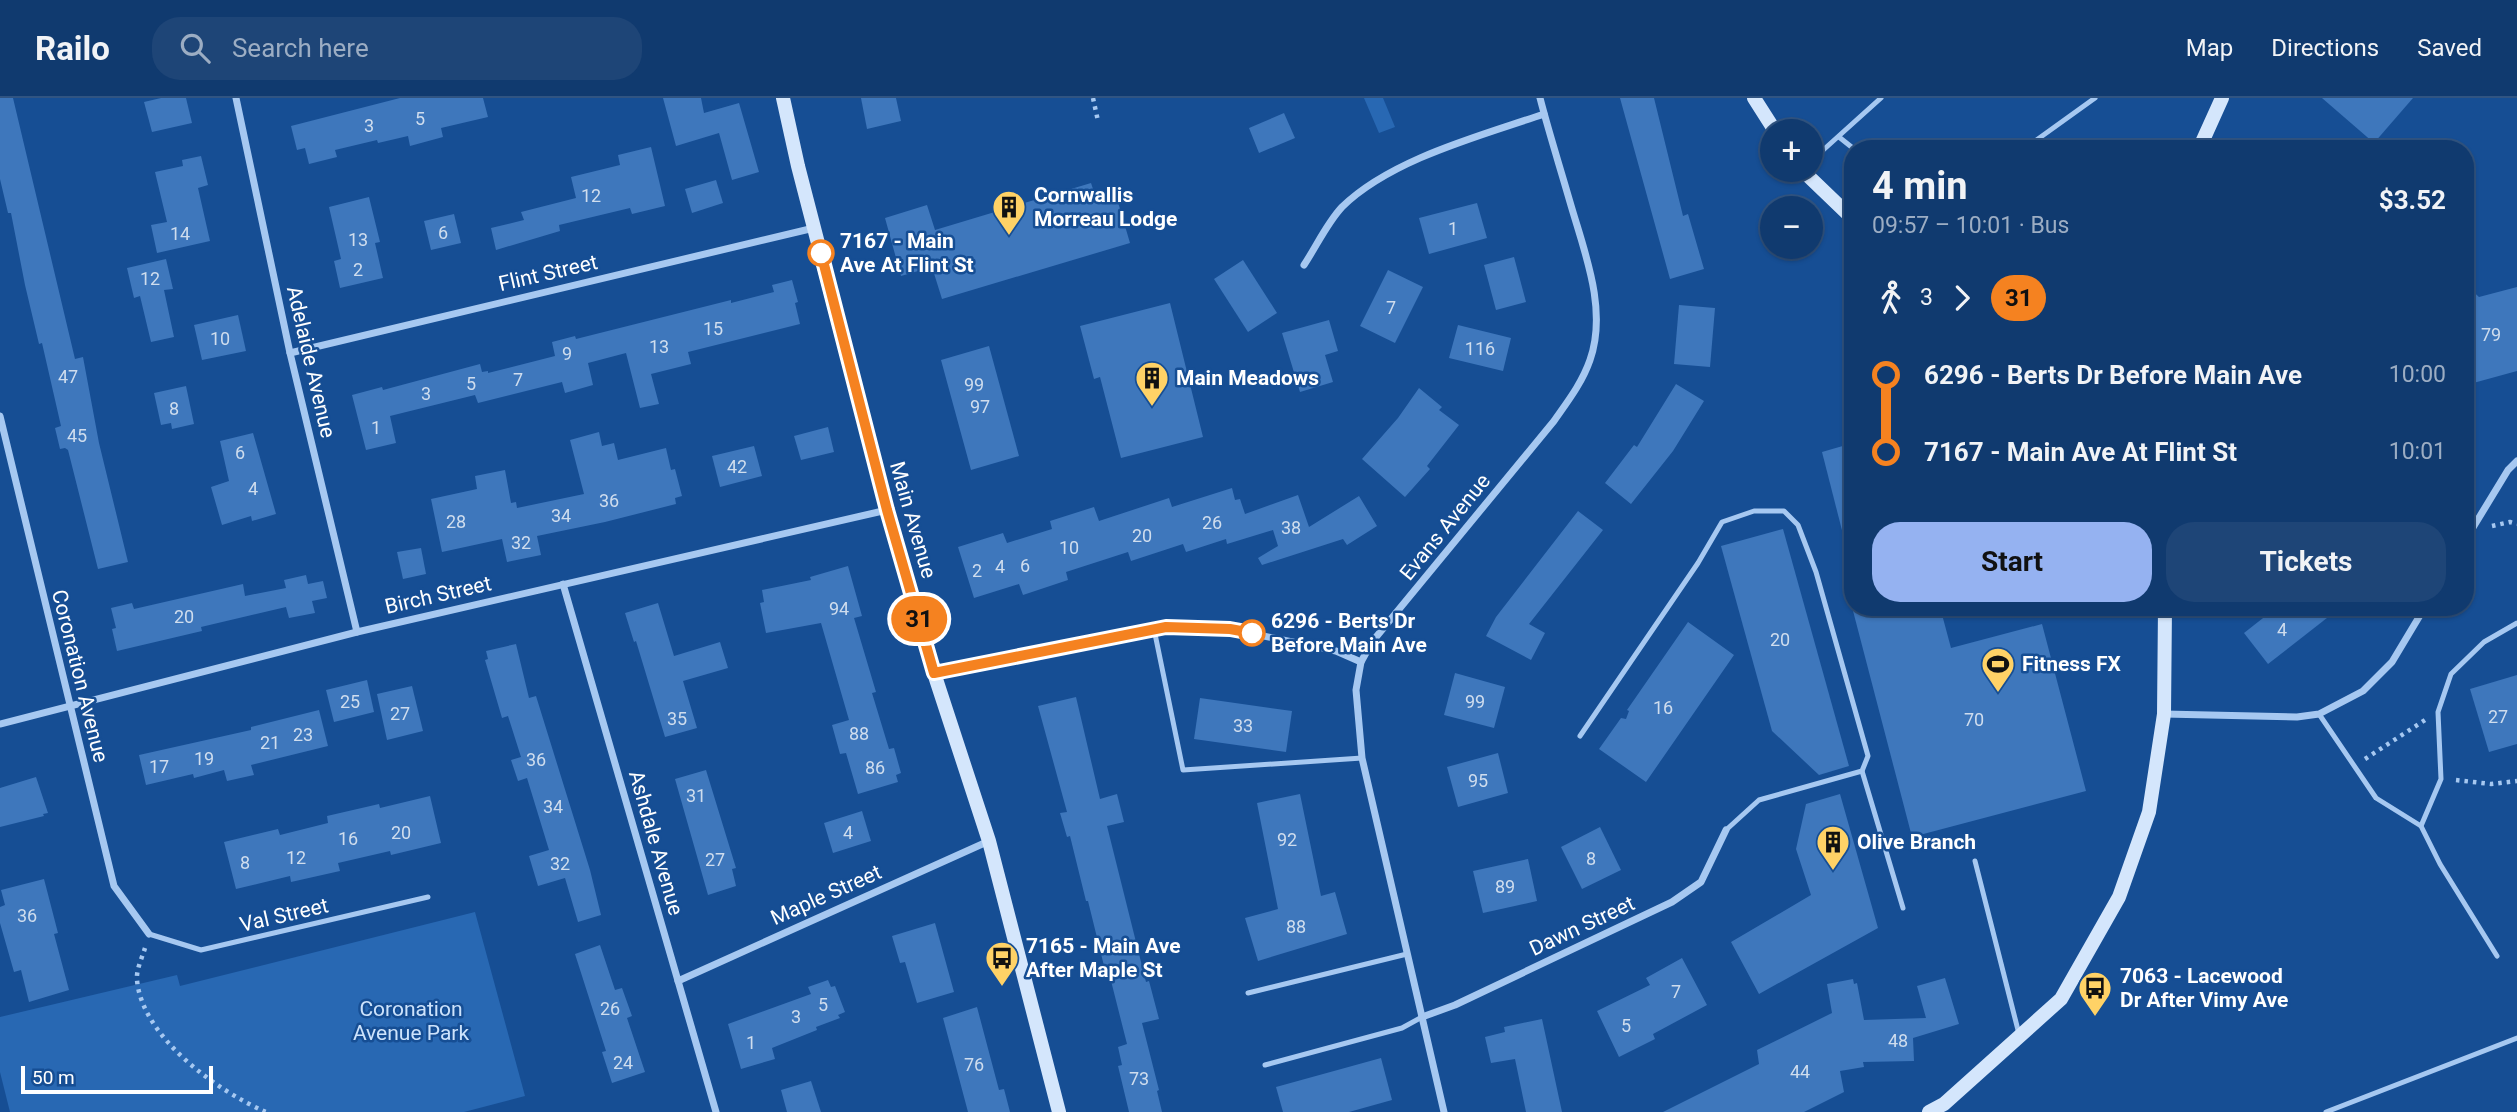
<!DOCTYPE html>
<html lang="en">
<head>
<meta charset="utf-8">
<style>
  :root { --surface:#103a6f; --page:#1e4577; --text:#f1f3f6; --muted:#9cadc3; --line:#305482; --accent:#95b2f1 }
  body { margin:0; font-family:Roboto,sans-serif; background:var(--page); color:var(--text); height:100vh; display:flex; flex-direction:column; font-size:26px; white-space:nowrap }
  * { box-sizing:border-box; margin:0 }
  p { font-size:23px; color:var(--muted) }
  .icon { flex:none; width:38px; height:38px; fill:none; stroke:currentColor; stroke-width:2; stroke-linecap:round; stroke-linejoin:round }
  .map { position:relative; flex:1; overflow:hidden }
  .side { position:absolute; left:1844px; top:42px; width:630px; height:476px; display:flex; flex-direction:column; background:var(--surface); border-radius:28px; box-shadow:0 2px 5px #0004,0 0 0 2px var(--line) }
  .side>* { flex:none }
  .badge { padding:0 14px; border-radius:23px; font-size:24px; line-height:46px }
  .tools { position:absolute; left:1760px; top:21px; display:grid; gap:14px }
  .tools a { display:grid; place-items:center; width:63px; height:63px; border-radius:50%; background:var(--surface); box-shadow:0 2px 5px #0004,0 0 0 2px var(--line); font-size:35px }
  .scale { position:absolute; left:21px; bottom:18px; width:192px; box-sizing:border-box; padding-left:7px; border:4px solid #fff; border-top:0; font-size:19px; line-height:24px; white-space:nowrap; color:#fff; -webkit-text-stroke:5px #164e94; paint-order:stroke }
  .map>.badge { position:absolute; translate:-50% -50%; box-shadow:0 0 0 4px #fff }
  .legs { display:flex; align-items:center; gap:10px; height:77px; padding:0 28px; font-size:23px }
  .legs p { margin-inline-start:auto }
  .headline { display:flex; align-items:center; justify-content:space-between; height:119px; padding:0 28px }
  h1 { font-size:38px; font-weight:700; line-height:52px }
  .primary-button { display:flex; gap:14px; margin-top:auto; padding:14px 28px }
  .primary-button a { flex:1; height:80px; border-radius:28px; background:var(--accent); color:#111; font-size:28px; font-weight:700; line-height:80px; text-align:center }
  .primary-button a+a { background:var(--page); color:var(--text) }
  ul { padding:0 28px; list-style:none }
  li { display:flex; align-items:center; gap:24px; height:77px; font-size:26px }
  li i { display:grid; place-items:center; width:10px; height:100%; margin:0 9px; background:currentColor }
  li i::after { content:''; width:18px; height:18px; margin:-9px; border:5px solid; border-radius:50%; background:var(--surface) }
  li p { margin-inline-start:auto }
  li:first-child i { background:linear-gradient(#0000 50%,currentColor 0) }
  li:last-child i { background:linear-gradient(currentColor 50%,#0000 0) }
  header { display:flex; align-items:center; gap:42px; box-sizing:border-box; height:98px; padding:0 35px; background:var(--surface); border-bottom:2px solid var(--line) }
  header strong { font-size:33px }
  nav { display:flex; gap:38px; margin-inline-start:auto; font-size:24px }
  .search { width:490px; height:63px; background:var(--page); display:flex; align-items:center; gap:18px; box-sizing:border-box; padding:0 24px; border-radius:28px; color:var(--muted); font-size:26px }
  .map>svg:first-child { display:block }
</style>
</head>
<body>
<header>
<strong>Railo</strong>
<div class="search"><svg class="icon" aria-label="search" viewBox="0 0 24 24"><circle cx="10" cy="10" r="6"/><path d="M15 15l6 6"/></svg>Search here</div>
<nav><a>Map</a><a>Directions</a><a>Saved</a></nav>
</header>
<div class="map">
<svg width="2517" height="1014" viewBox="0 0 2517 1014">
  <rect width="100%" height="100%" fill="#164e94"/>
  <!-- green -->
  <g fill="#2868b3">
    <path d="M1364 0H1383L1395 29 1379 35Z"/>
    <path d="M475 814 525 998 464 1014H10L0 974V919L177 877 180 888Z"/>
  </g>
  <!-- building -->
  <g fill="#3e77bc">
    <path d="M0 0H13L75 261 83 259 99 345 128 464 98 471 68 352 65 350 60 351 55 330 61 328 42 245 39 246 25 187 11 115H8L0 81Z"/>
    <path d="M161 0H186L192 25 152 34 144 4Z"/>
    <path d="M400 0H483L488 19 441 30 443 39 410 48 408 38 378 45 377 42 335 52 337 59 309 66 305 50 297 52 291 28Z"/>
    <path d="M663 0H701L704 15 739 5 759 74 732 82 719 35 676 48Z"/>
    <path d="M861 0H896L901 23 867 31Z"/>
    <path d="M1620 0H1654L1683 118 1688 116 1704 171 1670 181Z"/>
    <path d="M2322 0H2413L2374 45Z"/>
    <path d="M1284 15 1295 40 1259 55 1249 30Z"/>
    <path d="M651 49 665 108 632 116 630 110 559 127 560 133 496 152 491 130 524 122 521 114 576 100 571 79 620 67 618 57Z"/>
    <path d="M201 58 208 87 198 90 210 143 157 155 151 127 167 124 155 74 183 68 182 62Z"/>
    <path d="M716 82 723 105 692 115 685 91Z"/>
    <path d="M1091 85 1096 100 1115 94 1130 145 942 201 932 169 901 178 885 120 927 107 935 132Z"/>
    <path d="M369 99 380 144 375 145 383 180 340 190 334 163 341 161 329 109Z"/>
    <path d="M1477 105 1487 140 1429 156 1419 120Z"/>
    <path d="M454 116 461 145 431 152 424 123Z"/>
    <path d="M1514 159 1526 204 1496 212 1484 167Z"/>
    <path d="M166 161 173 191 164 192 174 239 151 244 140 198 134 200 127 170Z"/>
    <path d="M1243 162 1277 215 1248 234 1214 181Z"/>
    <path d="M1388 172 1423 189 1395 245 1360 228Z"/>
    <path d="M792 182 798 204 795 205 800 226 688 254 691 266 651 276 659 306 640 310 626 255 588 265 593 287 565 295 562 284 478 305 475 297 390 318 396 345 366 352 352 297 382 289 383 292 480 266 482 274 488 273V275L555 258 552 244 575 238 576 241 731 202V205L774 194 772 187Z"/>
    <path d="M2466 187 2479 199 2517 189V273L2466 287Z"/>
    <path d="M1170 205 1203 339 1121 360 1100 279 1094 281 1080 228Z"/>
    <path d="M1679 207 1715 210 1710 269 1674 266Z"/>
    <path d="M238 217 246 253 202 262 194 227Z"/>
    <path d="M1329 222 1338 253 1325 257 1333 284 1300 294 1282 235Z"/>
    <path d="M1458 227 1511 240 1503 273 1449 260Z"/>
    <path d="M989 248 1019 358 971 372 941 262Z"/>
    <path d="M1676 286 1704 303 1673 353 1631 406 1605 385 1634 347 1637 349Z"/>
    <path d="M186 288 194 326 172 331 171 325 161 327 154 295Z"/>
    <path d="M1419 290 1442 309 1439 312 1459 327 1427 368 1430 371 1405 399 1362 361 1398 320Z"/>
    <path d="M828 329 834 354 801 362 794 338Z"/>
    <path d="M599 334 602 348 614 345 618 362 666 350 671 372 675 371 682 398 675 400 676 406 605 424 537 438 541 457 507 464 502 441 442 454 431 401 477 391 475 378 505 372 511 405 516 404 517 410 584 396 570 342Z"/>
    <path d="M253 335 276 416 252 423 251 418 222 427 211 389 229 383 220 343Z"/>
    <path d="M1853 345V447L1846 448 1822 354Z"/>
    <path d="M754 348 762 378 720 389 712 358Z"/>
    <path d="M1232 390 1235 402 1240 401 1245 416 1298 397 1309 429 1359 398 1377 428 1347 447 1343 441 1262 467 1258 460 1278 448 1273 432 1227 446 1226 441 1186 454 1183 446 1131 463 1128 454 1066 474 1068 482 1023 497 1019 486 974 500 958 449 1003 435 1007 445 1052 431 1050 423 1094 409 1099 423 1169 400 1172 409Z"/>
    <path d="M1578 413 1603 432 1529 526 1545 535 1531 562 1486 538 1496 519Z"/>
    <path d="M1783 431 1849 668 1819 677 1772 633 1721 448Z"/>
    <path d="M421 450 426 476 403 481 397 454Z"/>
    <path d="M848 468 862 518 854 520 876 594 872 595 889 651 894 650 901 675 896 677 898 684 858 696 846 655 840 656 832 627 849 622 821 525 766 535 760 505 764 504 762 492 811 482 810 479Z"/>
    <path d="M306 477 308 486 323 483 327 500 312 503 315 515 289 520 286 509 201 529 202 533 117 553 112 531 116 530 111 510 132 505 134 511 243 486 245 498 286 490 284 482Z"/>
    <path d="M658 505 674 558 720 544 728 570 683 583 697 630 665 639 636 543 634 544 625 515Z"/>
    <path d="M1852 509H1940L1951 550 2042 526 2086 693 1912 739Z"/>
    <path d="M2277 509H2341L2268 566 2244 535Z"/>
    <path d="M1688 524 1734 557 1646 684 1599 651 1621 620 1626 621 1629 613 1627 612Z"/>
    <path d="M516 546 529 600 536 598 590 772 601 817 578 824 565 780 538 788 529 758 549 752 527 680 518 683 511 662 521 659 508 618 502 620 485 562 488 561 486 553Z"/>
    <path d="M1455 575 1505 589 1494 630 1444 617Z"/>
    <path d="M2517 577V646L2489 654 2470 591Z"/>
    <path d="M367 582 374 614 334 624 326 592Z"/>
    <path d="M412 588 423 633 387 642 377 596Z"/>
    <path d="M1076 599 1100 701 1117 696 1124 724 1107 728 1146 884 1149 883 1159 921 1142 925 1159 992 1157 993 1162 1014H1129L1118 968 1122 967 1118 949 1127 946 1108 871 1105 872 1088 803H1086L1070 738 1067 739 1060 715 1067 714 1038 608Z"/>
    <path d="M1200 600 1292 613 1286 654 1194 641Z"/>
    <path d="M319 612 328 648 251 667 254 677 227 683 224 672 194 680 193 676 146 687 139 657 251 632V629Z"/>
    <path d="M1498 655 1508 695 1458 709 1447 669Z"/>
    <path d="M706 672 736 770 732 771 736 788 708 797 675 681Z"/>
    <path d="M36 679 48 715 43 716 44 718 0 729V690Z"/>
    <path d="M1300 696 1321 798 1335 794 1347 836 1258 863 1245 820 1278 811 1257 705Z"/>
    <path d="M1840 696 1878 830 1759 896 1731 844 1811 797 1796 751 1806 706Z"/>
    <path d="M430 698 441 745 391 757 390 753 338 765 340 773 291 784 290 778 236 791 224 744 278 731 280 737 328 725 327 718 379 706 380 710Z"/>
    <path d="M862 713 871 743 833 755 824 725Z"/>
    <path d="M1600 729 1621 772 1582 791 1561 749Z"/>
    <path d="M1528 761 1537 803 1483 815 1473 773Z"/>
    <path d="M44 781 58 835 54 836 69 892 29 904 21 872 14 874 0 825V809L5 807 1 792Z"/>
    <path d="M935 825 954 894 917 905 905 864 900 865 892 838Z"/>
    <path d="M600 847 615 892 622 890 632 918 627 920 645 974 612 985 602 954 606 953 575 856Z"/>
    <path d="M1682 860 1707 907 1653 936 1655 941 1619 959 1597 913 1650 887 1646 880Z"/>
    <path d="M1945 880 1959 926 1913 940 1914 963 1863 964 1864 969 1840 973 1844 994 1804 1014H1663L1759 966 1757 952 1832 915 1827 886 1853 881 1854 886 1857 885 1864 922 1926 920 1917 888Z"/>
    <path d="M828 882 831 889 835 888 845 914 838 917 840 920 816 929 817 932 772 950 775 961 741 971 728 926 811 896 808 889Z"/>
    <path d="M977 909 999 992 1004 991 1010 1014H968L943 920Z"/>
    <path d="M1542 921 1562 1014H1526L1515 961 1491 965 1485 939 1505 934 1504 929Z"/>
    <path d="M1381 960 1392 1002 1349 1014H1283L1276 989Z"/>
    <path d="M811 983 821 1014H787L781 992Z"/>
  </g>
  <g fill="none" stroke-linecap="round" stroke-linejoin="round">
    <!-- path -->
    <g stroke="#a6c8f1" stroke-width="4.5" stroke-dasharray="3.5 5" stroke-linecap="butt">
      <path d="M1093 0 1098 23"/>
      <path d="M2492 428 2510 424 2517 426"/>
      <path d="M2365 661 2425 622"/>
      <path d="M2456 682 2491 686 2517 683"/>
      <path d="M145 850C142 860 136 872 137 882 142 939 217 993 266 1014"/>
    </g>
    <!-- lane -->
    <g stroke="#a6c8f1" stroke-width="5">
      <path d="M1839 39 1854 51"/>
      <path d="M2024 51 2095 0"/>
      <path d="M1811 63 1881 0"/>
      <path d="M1967 513 1989 509"/>
      <path d="M1154 531 1183 672 1362 660"/>
      <path d="M2319 616 2376 700 2421 728"/>
      <path d="M1580 638 1698 465 1722 424 1754 413H1784L1798 427 1816 474 1868 658 1862 673 1759 702 1726 732"/>
      <path d="M1862 673 1903 810"/>
      <path d="M1975 763 2019 936"/>
      <path d="M149 836 201 852 428 799"/>
      <path d="M2497 858 2440 766 2421 728 2441 681 2438 614 2451 576 2484 544 2517 525"/>
      <path d="M1248 895 1407 856"/>
      <path d="M1265 967 1402 930 1422 919"/>
      <path d="M2326 1014 2517 940"/>
    </g>
    <!-- street -->
    <g stroke="#a6c8f1" stroke-width="7">
      <path d="M236 0 290 255 357 534"/>
      <path d="M1304 167C1316 149 1327 125 1342 109 1391 61 1480 38 1544 16"/>
      <path d="M290 255 814 130"/>
      <path d="M0 318 114 788 149 836"/>
      <path d="M2466 441 2508 372 2517 363"/>
      <path d="M563 486 716 1014"/>
      <path d="M934 575 1166 529 1230 531 1336 553 1361 564"/>
      <path d="M2164 616 2297 619 2319 616 2363 593 2392 564 2425 509"/>
      <path d="M0 626 357 534 887 412"/>
      <path d="M678 883 989 743"/>
      <path d="M1422 919 1455 907 1672 804 1701 784 1726 732"/>
      <path d="M1444 1014 1362 660 1356 592 1361 564 1372 544 1554 323C1568 303 1582 285 1590 262 1608 211 1584 153 1570 104 1560 69 1549 35 1540 0"/>
    </g>
    <!-- secondary -->
    <g stroke="#d4e6fc" stroke-width="14">
      <path d="M783 0 798 68 887 412 934 575 989 743 1059 1014"/>
      <path d="M1754 0 1775 33"/>
      <path d="M2199 51 2222 0"/>
      <path d="M1802 72 1853 121"/>
      <path d="M1929 1014 1944 1006 2061 901 2119 799 2149 714 2164 616 2165 509"/>
    </g>
  </g>
  <g fill="none" stroke-linecap="round" stroke-linejoin="round">
    <defs>
      <path id="line-1" d="M821 155 887 412 934 575 1166 529 1230 531 1252 535"/>
    </defs>
    <!-- line-1 casing -->
    <use href="#line-1" stroke="#fff" stroke-width="16"/>
    <!-- line-1 -->
    <use href="#line-1" stroke="#f58220" stroke-width="10"/>
  </g>
  <!-- icons -->
  <defs>
    <symbol id="building-pin" viewBox="-11 -11 22 30"><path d="M0 17L-7.5 6A9.5 9.5 0 1 1 7.5 6Z" fill="#ffd266" stroke="#164e94"/><path d="M-4-6H4V6H1V3H-1V6H-4ZM-2.5-4.3h1.7v1.8h-1.7ZM.8-4.3h1.7v1.8H.8ZM-2.5-1h1.7V.8h-1.7ZM.8-1h1.7V.8H.8Z" fill="#111"/></symbol>
    <symbol id="stadium-pin" viewBox="-11 -11 22 30"><path d="M0 17L-7.5 6A9.5 9.5 0 1 1 7.5 6Z" fill="#ffd266" stroke="#164e94"/><path d="M0-5a6.5 5 0 1 0 0 10a6.5 5 0 1 0 0-10ZM-3.5-1.8h7v3.6h-7Z" fill="#111"/></symbol>
    <symbol id="bus-pin" viewBox="-11 -11 22 30"><path d="M0 17L-7.5 6A9.5 9.5 0 1 1 7.5 6Z" fill="#ffd266" stroke="#164e94"/><path d="M-5-6H5V4H4V6H2V4H-2V6H-4V4H-5ZM-3.5-4V0h7V-4ZM-3.5 1.2v1.5H-2V1.2ZM2 1.2v1.5H3.5V1.2Z" fill="#111"/></symbol>
  </defs>
  <g fill-rule="evenodd">
    <use href="#building-pin" x="990" y="90" width="38" height="52"/>
    <use href="#building-pin" x="1133" y="261" width="38" height="52"/>
    <use href="#stadium-pin" x="1979" y="547" width="38" height="52"/>
    <use href="#building-pin" x="1814" y="725" width="38" height="52"/>
    <use href="#bus-pin" x="983" y="841" width="38" height="52"/>
    <use href="#bus-pin" x="2076" y="871" width="38" height="52"/>
  </g>
  <!-- markers -->
  <g fill="#fff" stroke="#f58220" stroke-width="3.5">
    <circle cx="821" cy="155" r="12"/>
    <circle cx="1252" cy="535" r="12"/>
  </g>
  <g text-anchor="middle" dominant-baseline="central" stroke-width="5" stroke-linejoin="round" paint-order="stroke">
    <!-- number labels -->
    <g font-size="18" fill="#cfddee">
      <text x="420" y="20">5</text>
      <text x="369" y="27">3</text>
      <text x="591" y="97">12</text>
      <text x="1453" y="130">1</text>
      <text x="443" y="134">6</text>
      <text x="180" y="135">14</text>
      <text x="358" y="141">13</text>
      <text x="358" y="171">2</text>
      <text x="150" y="180">12</text>
      <text x="1391" y="209">7</text>
      <text x="713" y="230">15</text>
      <text x="2491" y="236">79</text>
      <text x="220" y="240">10</text>
      <text x="659" y="248">13</text>
      <text x="1480" y="250">116</text>
      <text x="567" y="255">9</text>
      <text x="68" y="278">47</text>
      <text x="518" y="281">7</text>
      <text x="471" y="285">5</text>
      <text x="974" y="286">99</text>
      <text x="426" y="295">3</text>
      <text x="980" y="308">97</text>
      <text x="174" y="310">8</text>
      <text x="376" y="329">1</text>
      <text x="77" y="337">45</text>
      <text x="240" y="354">6</text>
      <text x="737" y="368">42</text>
      <text x="253" y="390">4</text>
      <text x="609" y="402">36</text>
      <text x="561" y="417">34</text>
      <text x="456" y="423">28</text>
      <text x="1212" y="424">26</text>
      <text x="1291" y="429">38</text>
      <text x="1142" y="437">20</text>
      <text x="521" y="444">32</text>
      <text x="1069" y="449">10</text>
      <text x="1025" y="467">6</text>
      <text x="1000" y="468">4</text>
      <text x="977" y="472">2</text>
      <text x="839" y="510">94</text>
      <text x="184" y="518">20</text>
      <text x="2282" y="531">4</text>
      <text x="1780" y="541">20</text>
      <text x="350" y="603">25</text>
      <text x="1475" y="603">99</text>
      <text x="1663" y="609">16</text>
      <text x="400" y="615">27</text>
      <text x="2498" y="618">27</text>
      <text x="677" y="620">35</text>
      <text x="1974" y="621">70</text>
      <text x="1243" y="627">33</text>
      <text x="859" y="635">88</text>
      <text x="303" y="636">23</text>
      <text x="270" y="644">21</text>
      <text x="204" y="660">19</text>
      <text x="536" y="661">36</text>
      <text x="159" y="668">17</text>
      <text x="875" y="669">86</text>
      <text x="1478" y="682">95</text>
      <text x="696" y="697">31</text>
      <text x="553" y="708">34</text>
      <text x="401" y="734">20</text>
      <text x="848" y="734">4</text>
      <text x="348" y="740">16</text>
      <text x="1287" y="741">92</text>
      <text x="296" y="759">12</text>
      <text x="1591" y="760">8</text>
      <text x="715" y="761">27</text>
      <text x="245" y="764">8</text>
      <text x="560" y="765">32</text>
      <text x="1505" y="788">89</text>
      <text x="27" y="817">36</text>
      <text x="1296" y="828">88</text>
      <text x="1676" y="893">7</text>
      <text x="823" y="906">5</text>
      <text x="610" y="910">26</text>
      <text x="796" y="918">3</text>
      <text x="1626" y="927">5</text>
      <text x="1898" y="942">48</text>
      <text x="751" y="944">1</text>
      <text x="623" y="964">24</text>
      <text x="974" y="966">76</text>
      <text x="1800" y="973">44</text>
      <text x="1139" y="980">73</text>
    </g>
    <!-- poi labels -->
    <g font-size="21" font-weight="bold" fill="#fff" stroke="#164e94" text-anchor="start">
      <text x="1034" y="97">Cornwallis<tspan x="1034" dy="24">Morreau Lodge</tspan></text>
      <text x="1176" y="280">Main Meadows</text>
      <text x="2022" y="566">Fitness FX</text>
      <text x="1857" y="744">Olive Branch</text>
      <text x="1026" y="848">7165 - Main Ave<tspan x="1026" dy="24">After Maple St</tspan></text>
      <text x="2120" y="878">7063 - Lacewood<tspan x="2120" dy="24">Dr After Vimy Ave</tspan></text>
    </g>
    <!-- stop labels -->
    <g font-size="21" font-weight="bold" fill="#fff" stroke="#164e94" text-anchor="start">
      <text x="840" y="143">7167 - Main<tspan x="840" dy="24">Ave At Flint St</tspan></text>
      <text x="1271" y="523">6296 - Berts Dr<tspan x="1271" dy="24">Before Main Ave</tspan></text>
    </g>
    <!-- street labels -->
    <g font-size="21" fill="#fff" stroke="#164e94">
      <text transform="translate(548 175) rotate(-13)">Flint Street</text>
      <text transform="translate(311 264) rotate(77)">Adelaide Avenue</text>
      <text transform="translate(913 422) rotate(74)">Main Avenue</text>
      <text transform="translate(1445 429) rotate(-51)">Evans Avenue</text>
      <text transform="translate(438 497) rotate(-13)">Birch Street</text>
      <text transform="translate(80 578) rotate(76)">Coronation Avenue</text>
      <text transform="translate(656 745) rotate(74)">Ashdale Avenue</text>
      <text transform="translate(826 797) rotate(-24)">Maple Street</text>
      <text transform="translate(284 817) rotate(-13)">Val Street</text>
      <text transform="translate(1582 828) rotate(-25)">Dawn Street</text>
    </g>
    <!-- park labels -->
    <g font-size="21" fill="#cde3fc" stroke="#164e94">
      <text x="411" y="911">Coronation<tspan x="411" dy="24">Avenue Park</tspan></text>
    </g>
  </g>
</svg>
<div class="tools">
<a>+</a>
<a>−</a>
</div>
<div class="scale">50 m</div>
<b class="badge" style="left:919px;top:521px;background:#f58220;color:#111">31</b>
<section class="side">
<div class="headline"><div><h1>4 min</h1><p>09:57 – 10:01 · Bus</p></div><b>$3.52</b></div>
<div class="legs"><svg class="icon" aria-label="walk" viewBox="0 0 24 24"><circle cx="13" cy="4" r="2"/><path d="M13 8l-2 6 4 7M11 14l-3 7M7 12l3-4h3l4 4"/></svg>3<svg class="icon" aria-label="forward" viewBox="0 0 24 24"><path d="M9 5l7 7-7 7"/></svg><b class="badge" style="background:#f58220;color:#111">31</b></div>
<ul>
<li><i style="color:#f58220"></i><b>6296 - Berts Dr Before Main Ave</b><p>10:00</p></li>
<li><i style="color:#f58220"></i><b>7167 - Main Ave At Flint St</b><p>10:01</p></li>
</ul>
<div class="primary-button"><a>Start</a><a>Tickets</a></div>
</section>
</div>
</body>
</html>
